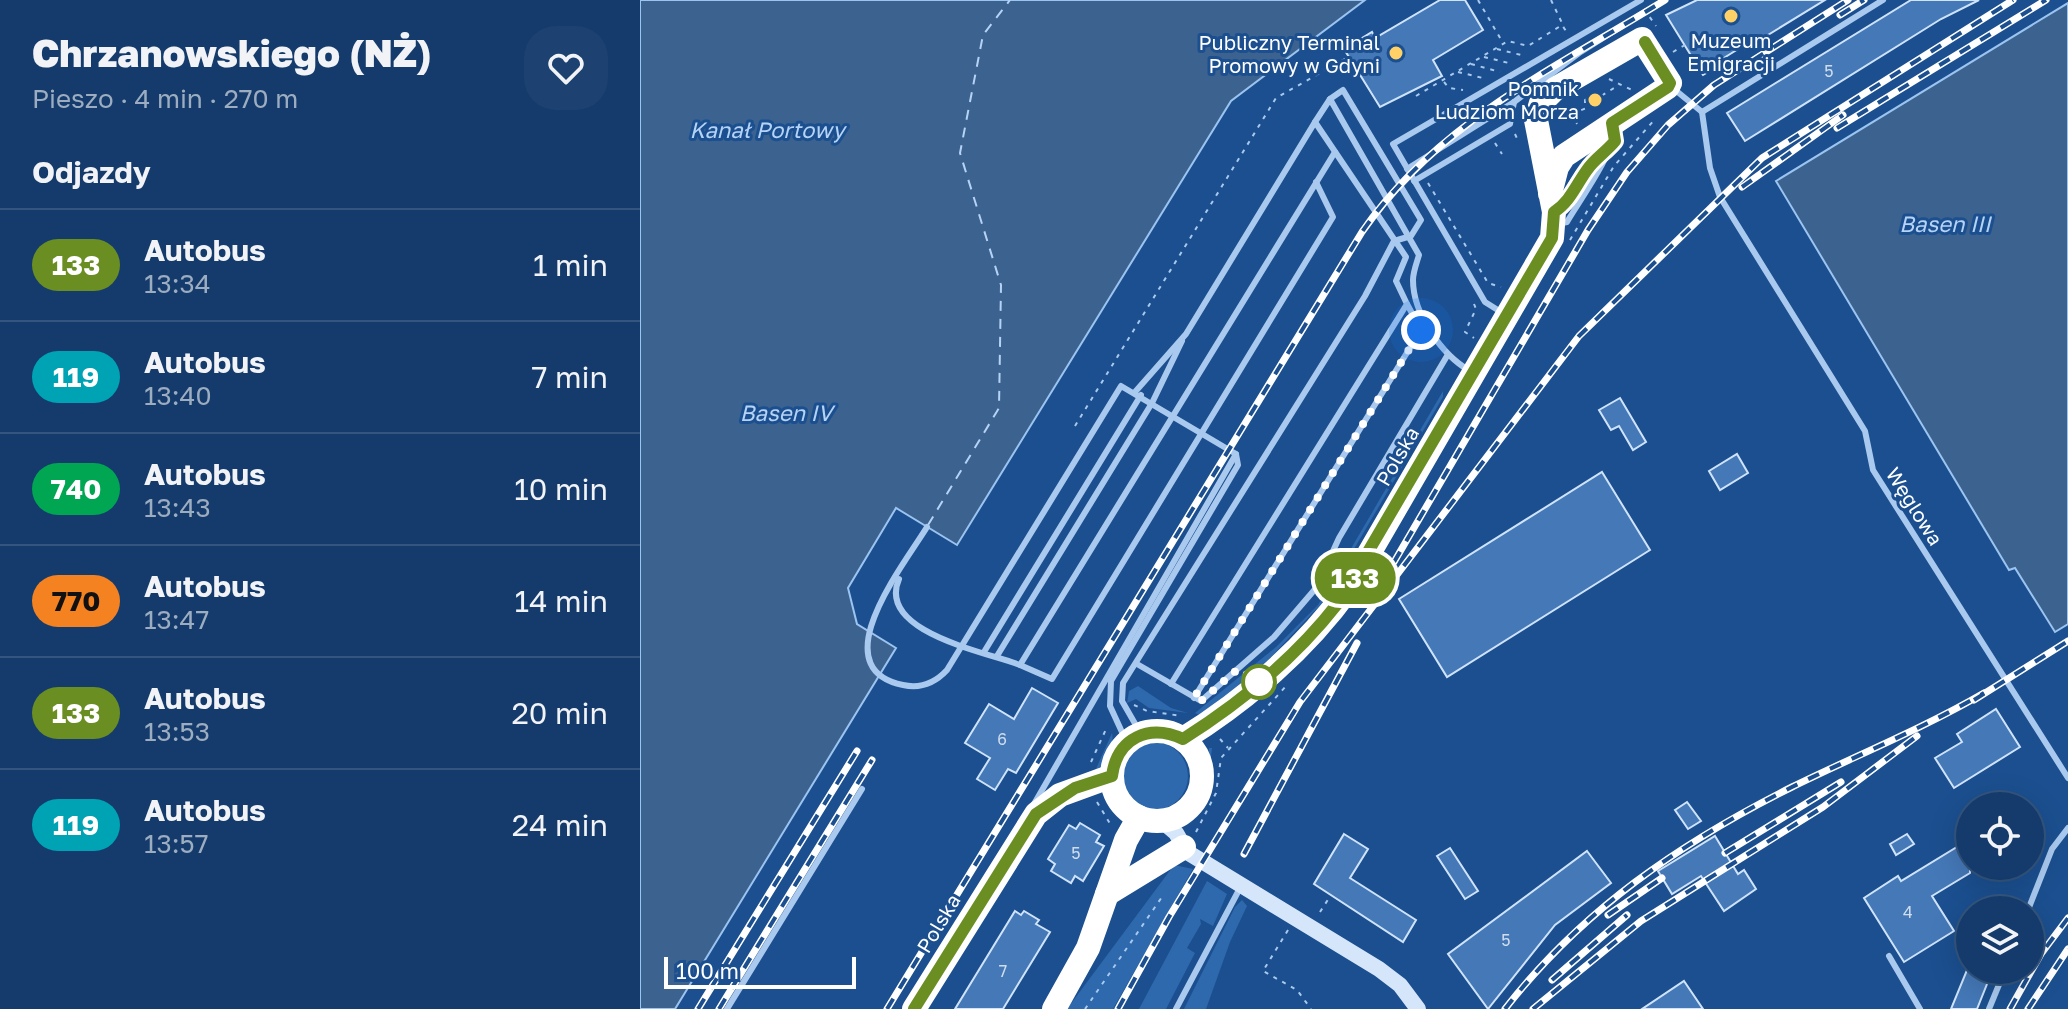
<!DOCTYPE html>
<html lang="pl">
<head>
<meta charset="utf-8">
<style>
  :root { --surface:#143b6b; --page:#1d4271; --text:#f1f3f6; --muted:#9dadc1; --line:#33557e }
  body { margin:0; font-family:"Golos Text",sans-serif; background:var(--page); color:var(--text); height:100vh; display:flex; flex-direction:column; font-size:30px; white-space:nowrap }
  * { box-sizing:border-box; margin:0 }
  p { font-size:26px; color:var(--muted) }
  .icon { flex:none; width:44px; height:44px; fill:none; stroke:currentColor; stroke-width:2; stroke-linecap:round; stroke-linejoin:round }
  .map { position:relative; flex:1; overflow:hidden }
  .sheet { display:flex; flex-direction:column; background:var(--surface); width:640px }
  .sheet>* { flex:none }
  .badge { padding:0 16px; border-radius:26px; font-size:28px; line-height:52px }
  .buttons { position:absolute; left:1316px; top:792px; display:grid; gap:16px }
  .buttons a { display:grid; place-items:center; width:88px; height:88px; border-radius:50%; background:var(--surface); box-shadow:0 8px 32px #0002,0 0 0 2px var(--line); font-size:40px }
  .scale { position:absolute; left:24px; bottom:20px; width:192px; box-sizing:border-box; padding-left:8px; border:4px solid #fff; border-top:0; font-size:22px; line-height:28px; white-space:nowrap; color:#fff; -webkit-text-stroke:6px #1b4f8f; paint-order:stroke }
  .you { position:absolute; width:40px; height:40px; margin:-20px; border:6px solid #fff; border-radius:50%; background:#1a73e8; box-shadow:0 0 0 12px #1a73e833 }
  .map>.badge { position:absolute; translate:-50% -50%; box-shadow:0 0 0 4px #fff }
  h2 { padding:0 32px; font-size:30px; line-height:72px }
  .round { display:grid; place-items:center; flex:none; width:84px; height:84px; border-radius:32px; background:var(--page) }
  .overview { display:flex; align-items:center; justify-content:space-between; height:136px; padding:0 32px }
  h1 { font-size:38px; font-weight:800; line-height:60px }
  ul { padding:0; list-style:none }
  li { display:flex; align-items:center; gap:24px; height:112px; padding:0 32px; border-top:2px solid var(--line) }
  li div { flex:1 }
  li b { display:block; font-size:30px }
  li em { font-style:normal }
  li .badge { min-width:88px; font-weight:700; text-align:center }
  main { display:flex; flex:1; min-height:0 }
  .map>svg:first-child { display:block }
</style>
</head>
<body>
<main>
<section class="sheet">
<div class="overview"><div><h1>Chrzanowskiego (NŻ)</h1><p>Pieszo · 4 min · 270 m</p></div><a class="round"><svg class="icon" aria-label="heart" viewBox="0 0 24 24"><path d="M12 20l-8-8c-3-5 5-10 8-4 3-6 11-1 8 4z"/></svg></a></div>
<h2>Odjazdy</h2>
<ul>
<li><span class="badge" style="background:#6b8e23;color:#fff">133</span><div><b>Autobus</b><p>13:34</p></div><em>1 min</em></li>
<li><span class="badge" style="background:#00a3b4;color:#fff">119</span><div><b>Autobus</b><p>13:40</p></div><em>7 min</em></li>
<li><span class="badge" style="background:#00a651;color:#fff">740</span><div><b>Autobus</b><p>13:43</p></div><em>10 min</em></li>
<li><span class="badge" style="background:#f58220;color:#111">770</span><div><b>Autobus</b><p>13:47</p></div><em>14 min</em></li>
<li><span class="badge" style="background:#6b8e23;color:#fff">133</span><div><b>Autobus</b><p>13:53</p></div><em>20 min</em></li>
<li><span class="badge" style="background:#00a3b4;color:#fff">119</span><div><b>Autobus</b><p>13:57</p></div><em>24 min</em></li>
</ul>
</section>
<div class="map">
<svg width="1428" height="1009" viewBox="0 0 1428 1009">
  <rect width="100%" height="100%" fill="#1b4f8f"/>
  <!-- green -->
  <g fill="#2e69ad">
    <path d="M803 391V397L683 602 628 660 562 716 555 713 636 647 678 605Z"/>
    <path d="M498 686 531 708 548 713 509 708 496 699 487 703 489 691Z"/>
    <path d="M472 733C475 745 465 765 455 771Z"/>
    <circle cx="514" cy="776" r="34"/>
    <path d="M569 748H572L567 792 550 825 566 783Z"/>
    <path d="M534 865 553 869 473 1009H427Z"/>
    <path d="M567 881 587 894 573 926 560 919 561 924 547 948 555 953 526 1009H499Z"/>
    <path d="M602 900 607 906 590 942 566 1009H544L595 907Z"/>
  </g>
  <!-- water -->
  <g fill="#3c6290" stroke="#9cc4f0" stroke-width="2">
    <path d="M0 0H725L591 101 317 545 256 508 208 588 217 624 256 648 35 1009H0Z"/>
    <path d="M1428 3V624L1415 632 1375 568 1369 570 1136 181Z"/>
  </g>
  <g fill="none" stroke-linecap="round" stroke-linejoin="round">
    <!-- ferry -->
    <path stroke="#b5d3f5" stroke-width="2" stroke-dasharray="10 8" stroke-linecap="butt" d="M288 525 359 408 361 285 320 153 343 35 370 0"/>
  </g>
  <!-- building -->
  <g fill="#4478b7" stroke="#cfe3fa" stroke-width="2">
    <path d="M800 0H825L843 30 793 60 802 76 740 107 704 49 732 32 735 38Z"/>
    <path d="M1057 0H1185L1105 49 1103 46 1071 66 1073 69 1063 75 1026 15Z"/>
    <path d="M1271 0H1339L1301 19 1105 141 1087 113Z"/>
    <path d="M980 398 1006 442 993 450 979 426 971 430 959 410Z"/>
    <path d="M1097 454 1108 473 1080 490 1069 471Z"/>
    <path d="M962 472 1010 550 807 677 759 599Z"/>
    <path d="M392 688 418 703 376 773 368 769 355 790 337 779 350 758 325 743 349 704 374 719Z"/>
    <path d="M1356 709 1380 747 1314 788 1295 758 1322 742 1317 734Z"/>
    <path d="M1047 802 1061 821 1048 829 1035 810Z"/>
    <path d="M440 823 460 835 456 842 464 846 443 881 435 876 431 883 411 871 415 864 408 859 429 825 436 829Z"/>
    <path d="M704 834 728 849 710 878 776 920 763 942 674 884Z"/>
    <path d="M1267 834 1274 844 1256 855 1250 844Z"/>
    <path d="M1075 836 1098 874 1104 870 1116 889 1084 911 1061 876 1032 894 1018 871Z"/>
    <path d="M1330 839V873L1292 896 1314 931 1264 962 1224 898 1258 876 1261 881Z"/>
    <path d="M810 848 838 891 825 899 797 856Z"/>
    <path d="M947 851 971 883 915 925 848 1009 808 954Z"/>
    <path d="M375 911 381 915 384 911 399 920 396 924 410 932 363 1009H315Z"/>
    <path d="M1327 970 1349 979 1337 1009H1311Z"/>
    <path d="M1044 981 1063 1009H1002Z"/>
  </g>
  <g fill="none" stroke-linecap="round" stroke-linejoin="round">
    <!-- path -->
    <g stroke="#a9c9ee" stroke-width="2" stroke-dasharray="4 6" stroke-linecap="butt">
      <path d="M838 0 863 43"/>
      <path d="M911 0 922 23"/>
      <path d="M1004 9 1016 26"/>
      <path d="M857 49 885 56"/>
      <path d="M1033 52 1045 45"/>
      <path d="M844 57 873 64"/>
      <path d="M831 64 860 72"/>
      <path d="M818 72 847 79"/>
      <path d="M969 79 992 90"/>
      <path d="M804 82 809 88 823 90"/>
      <path d="M776 96 868 41 888 46 922 25 926 31"/>
      <path d="M945 103V100L956 93 960 95"/>
      <path d="M926 106 937 124"/>
      <path d="M932 114 963 101 961 96 979 85"/>
      <path d="M875 134 879 143"/>
      <path d="M855 143 862 154"/>
      <path d="M788 183 848 283 861 287"/>
      <path d="M930 240 974 166 1016 118"/>
      <path d="M834 304 836 309 825 332 834 338"/>
      <path d="M435 426 636 98 710 56"/>
      <path d="M494 705 507 711 542 716"/>
      <path d="M580 739 588 748"/>
      <path d="M451 762 467 727"/>
      <path d="M457 802 472 827"/>
      <path d="M556 832 576 793 581 758 647 685"/>
      <path d="M680 912 689 898"/>
      <path d="M648 930 623 971 657 990 671 1009"/>
      <path d="M445 1009 524 894"/>
    </g>
    <!-- lane -->
    <g stroke="#a9c9ee" stroke-width="6">
      <path d="M1034 89 1062 112"/>
      <path d="M1062 112 1070 168 1080 197 1225 431 1233 470 1428 778"/>
      <path d="M1062 112 1243 0"/>
      <path d="M675 122 690 99 779 255C777 262 773 272 773 280 773 314 802 355 830 371"/>
      <path d="M767 169 874 102 939 53 982 26"/>
      <path d="M774 181 870 124 874 102"/>
      <path d="M920 208 949 166 963 157"/>
      <path d="M918 224 927 222C938 203 976 150 973 132"/>
      <path d="M861 312 845 302 753 144 1001 0"/>
      <path d="M495 392 546 334 675 122 766 257 756 281 767 304 531 684"/>
      <path d="M287 527C266 562 180 668 263 685 281 689 295 683 307 670L481 386 596 454 598 465 471 681 470 706 487 743"/>
      <path d="M259 579C236 632 346 652 380 665L695 152"/>
      <path d="M344 652 501 395"/>
      <path d="M357 656 512 403 542 341"/>
      <path d="M497 664 561 701 634 637 676 588 699 538 807 356"/>
      <path d="M380 665 412 679 693 217 676 182"/>
      <path d="M554 698 781 330 767 304"/>
      <path d="M501 734 482 701 483 683 725 296 754 241 771 236 781 220 703 90 690 99"/>
      <path d="M394 804 596 454"/>
      <path d="M1388 910 1412 849 1428 828"/>
      <path d="M1249 956 1280 1009"/>
      <path d="M87 1009 222 789"/>
      <path d="M536 1009 600 888"/>
      <path d="M1349 1009 1365 970"/>
    </g>
    <!-- secondary -->
    <path stroke="#d6e6fa" stroke-width="16" d="M522 821 536 833 547 852 739 969 760 985 778 1009"/>
    <!-- highway -->
    <g stroke="#fff" stroke-width="24">
      <circle cx="517" cy="776" r="45"/>
      <path d="M543 739C606 700 666 648 709 588L912 238 914 212 896 120 901 103 915 89 1002 39 1030 83 1028 87 924 156 917 167 910 194"/>
      <path d="M467 894 544 847"/>
      <path d="M274 1009 396 814 420 795 472 776"/>
      <path d="M414 1009 448 948 486 840 499 817"/>
    </g>
    <defs>
      <g id="rail">
        <path d="M1200 15 1224 0"/>
        <path d="M1197 128 1406 0"/>
        <path d="M1102 187 1203 115"/>
        <path d="M754 562 948 230 987 172 1028 125 1074 85 1208 0"/>
        <path d="M1334 700 1428 641"/>
        <path d="M1085 853 1201 782"/>
        <path d="M604 854 717 643"/>
        <path d="M968 915 1022 878"/>
        <path d="M912 980 987 915"/>
        <path d="M58 1009 217 751"/>
        <path d="M79 1009 232 760"/>
        <path d="M247 1009 722 232C797 123 915 68 1025 0"/>
        <path d="M478 1009 529 917 660 702 939 336 1122 158 1373 0"/>
        <path d="M865 1009C942 910 1040 843 1152 787 1215 756 1282 729 1344 693"/>
        <path d="M893 1009 1001 921 1183 807 1277 736"/>
        <path d="M1370 1009 1401 954 1428 918"/>
        <path d="M1388 1009 1428 949"/>
      </g>
    </defs>
    <!-- rail casing -->
    <use href="#rail" stroke="#fff" stroke-width="7"/>
    <!-- rail -->
    <use href="#rail" stroke="#1b4f8f" stroke-width="4" stroke-dasharray="12" stroke-linecap="butt"/>
  </g>
  <g fill="none" stroke-linecap="round" stroke-linejoin="round">
    <defs>
      <path id="line" d="M274 1009 396 814 435 788 472 776C477 738 509 723 543 739 600 703 656 657 698 603L912 238 914 212C930 202 936 185 947 170 954 159 966 152 975 141L972 123 1028 87 1030 83 1005 42"/>
    </defs>
    <!-- line casing -->
    <use href="#line" stroke="#fff" stroke-width="18"/>
    <!-- line -->
    <use href="#line" stroke="#6b8e23" stroke-width="12"/>
    <!-- walk -->
    <path stroke="#fff" stroke-width="8" stroke-dasharray="0 14.4" d="M619 682 598 669 561 701 554 698 781 330"/>
  </g>
  <!-- markers -->
  <g fill="#ffd166" stroke="#1b4f8f" stroke-width="3">
    <circle cx="1091" cy="16" r="8"/>
    <circle cx="756" cy="53" r="8"/>
    <circle cx="955" cy="100" r="8"/>
  </g>
  <circle fill="#fff" stroke="#6b8e23" stroke-width="4" cx="619" cy="682" r="16"/>
  <g text-anchor="middle" dominant-baseline="central" stroke-width="6" stroke-linejoin="round" paint-order="stroke">
    <!-- number labels -->
    <g font-size="16" fill="#d0dded">
      <text x="1189" y="71">5</text>
      <text x="362" y="739">6</text>
      <text x="436" y="853">5</text>
      <text x="1268" y="912">4</text>
      <text x="866" y="940">5</text>
      <text x="363" y="971">7</text>
    </g>
    <!-- poi labels -->
    <g font-size="20" fill="#fff" stroke="#1b4f8f" text-anchor="end">
      <text x="1091" y="40" text-anchor="middle">Muzeum<tspan x="1091" dy="23">Emigracji</tspan></text>
      <text x="740" y="42">Publiczny Terminal<tspan x="740" dy="23">Promowy w Gdyni</tspan></text>
      <text x="939" y="88">Pomnik<tspan x="939" dy="23">Ludziom Morza</tspan></text>
    </g>
    <!-- street labels -->
    <g font-size="20" fill="#fff" stroke="#1b4f8f">
      <text transform="translate(757 456) rotate(-60)">Polska</text>
      <text transform="translate(1275 506) rotate(58)">Węglowa</text>
      <text transform="translate(298 923) rotate(-59)">Polska</text>
    </g>
    <!-- water labels -->
    <g font-size="22" font-style="italic" fill="#b5d3f5" stroke="#1b4f8f">
      <text x="127" y="129">Kanał Portowy</text>
      <text x="1305" y="223">Basen III</text>
      <text x="146" y="412">Basen IV</text>
    </g>
  </g>
</svg>
<div class="buttons">
<a><svg class="icon" aria-label="locate" viewBox="0 0 24 24"><circle cx="12" cy="12" r="6"/><path d="M12 2v4M12 18v4M2 12h4M18 12h4"/></svg></a>
<a><svg class="icon" aria-label="layers" viewBox="0 0 24 24"><path d="M12 4l9 5-9 5-9-5zM3 14l9 5 9-5"/></svg></a>
</div>
<div class="scale">100 m</div>
<div class="you" style="left:781px;top:330px"></div>
<b class="badge" style="left:715px;top:578px;background:#6b8e23;color:#fff">133</b>
</div>
</main>
</body>
</html>
